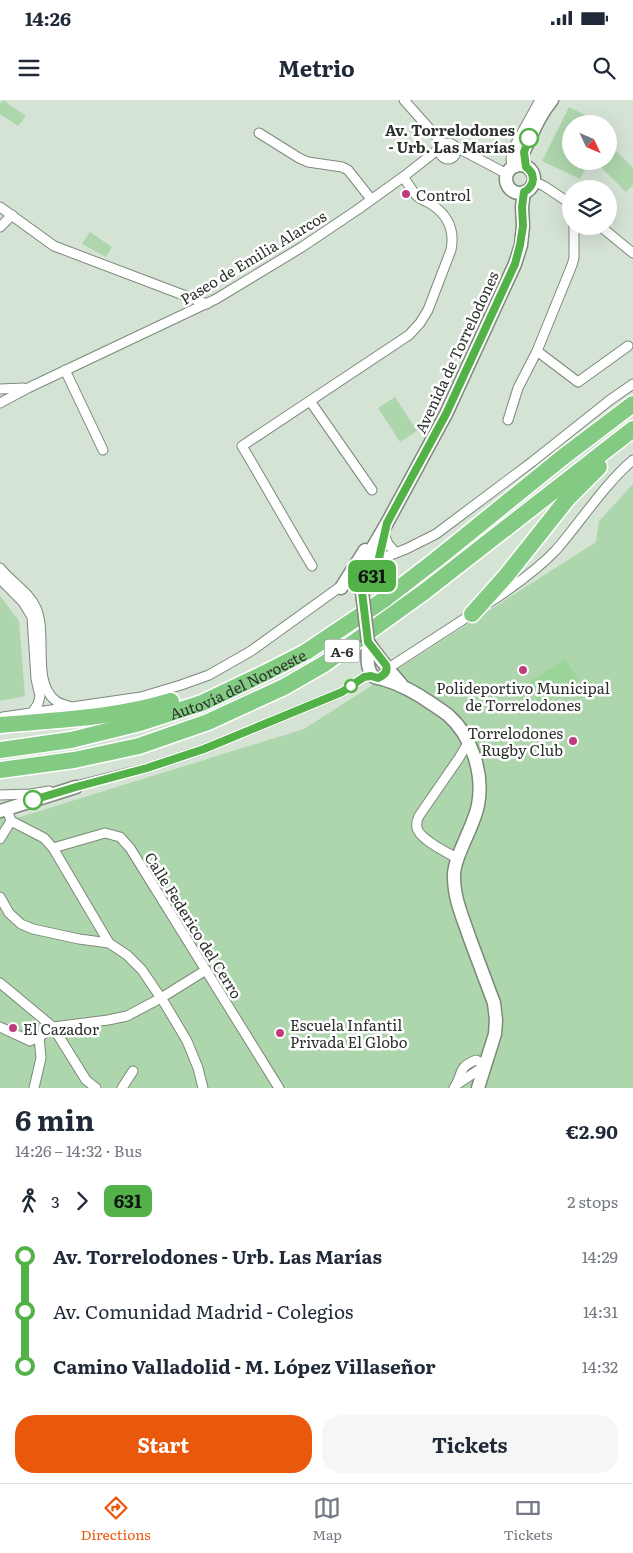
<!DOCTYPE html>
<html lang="en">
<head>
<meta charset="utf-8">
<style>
  :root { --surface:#fff; --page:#f6f6f7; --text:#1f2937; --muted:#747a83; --line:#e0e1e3; --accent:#ea580c }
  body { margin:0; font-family:Literata,serif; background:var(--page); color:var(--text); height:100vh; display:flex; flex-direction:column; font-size:19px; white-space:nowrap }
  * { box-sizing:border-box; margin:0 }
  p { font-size:16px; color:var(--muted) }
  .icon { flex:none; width:28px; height:28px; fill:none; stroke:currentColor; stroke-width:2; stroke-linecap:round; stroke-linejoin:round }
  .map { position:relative; height:988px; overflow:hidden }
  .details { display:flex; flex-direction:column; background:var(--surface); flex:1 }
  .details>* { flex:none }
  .badge { padding:0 10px; border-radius:8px; font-size:18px; line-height:32px }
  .needle { width:32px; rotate:134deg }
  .controls { position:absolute; left:562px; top:15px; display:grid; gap:10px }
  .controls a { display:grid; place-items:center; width:55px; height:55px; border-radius:50%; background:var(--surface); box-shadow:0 5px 20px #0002; font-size:25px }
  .map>.badge { position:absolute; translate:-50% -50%; box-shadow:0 0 0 2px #fff }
  .legs { display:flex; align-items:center; gap:8px; height:55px; padding:0 15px; font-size:16px }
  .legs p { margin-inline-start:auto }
  .headline { display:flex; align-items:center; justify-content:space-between; height:85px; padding:0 15px }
  h1 { font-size:28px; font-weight:700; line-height:38px }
  .button { display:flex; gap:10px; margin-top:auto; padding:10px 15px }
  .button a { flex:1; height:58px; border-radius:20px; background:var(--accent); color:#fff; font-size:20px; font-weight:700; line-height:58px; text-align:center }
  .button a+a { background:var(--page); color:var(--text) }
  ul { padding:0 15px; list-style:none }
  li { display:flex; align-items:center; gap:18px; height:55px; font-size:19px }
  li i { display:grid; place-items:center; width:8px; height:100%; margin:0 6px; background:currentColor }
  li i::after { content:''; width:12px; height:12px; margin:-6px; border:4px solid; border-radius:50%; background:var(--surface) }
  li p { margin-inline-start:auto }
  li:first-child i { background:linear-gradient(#0000 50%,currentColor 0) }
  li:last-child i { background:linear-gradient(currentColor 50%,#0000 0) }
  .status { display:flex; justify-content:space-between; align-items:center; height:35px; padding:0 25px; background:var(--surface); direction:ltr }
  .status svg { height:14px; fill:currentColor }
  header { display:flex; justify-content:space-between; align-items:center; height:65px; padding:0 15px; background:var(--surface); font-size:22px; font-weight:700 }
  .dock { display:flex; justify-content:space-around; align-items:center; height:70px; border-top:1px solid var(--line); background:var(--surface); font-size:14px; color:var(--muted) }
  .dock a { display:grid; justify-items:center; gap:2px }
  .dock .active { color:var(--accent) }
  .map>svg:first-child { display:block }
</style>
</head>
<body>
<div class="status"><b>14:26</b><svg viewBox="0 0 49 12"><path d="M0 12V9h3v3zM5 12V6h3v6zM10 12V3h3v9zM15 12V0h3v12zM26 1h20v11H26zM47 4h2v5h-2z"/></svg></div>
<header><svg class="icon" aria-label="menu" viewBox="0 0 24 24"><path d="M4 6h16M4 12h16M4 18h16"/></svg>Metrio<svg class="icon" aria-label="search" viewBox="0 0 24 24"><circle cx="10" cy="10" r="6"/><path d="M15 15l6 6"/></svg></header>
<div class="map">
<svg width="633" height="988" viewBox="0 0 633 988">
  <rect width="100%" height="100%" fill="#d5e3d5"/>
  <!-- green -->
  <g fill="#aed6ad">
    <path d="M3 0 26 16 18 26 0 14V4Z"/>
    <path d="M569 7 603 24H571V61H589L580 79 542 61Z"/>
    <path d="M610 45 633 68V85L626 92 595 61H609V47Z"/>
    <path d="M90 132 112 147 106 157 82 144Z"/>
    <path d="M395 297 417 331 400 342 378 308Z"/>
    <path d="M633 384V988H0V716L20 717 304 629 596 442 599 421Z"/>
    <path d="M0 496 19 521 25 596 0 601Z"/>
  </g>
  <!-- water -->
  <path fill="#9ad499" d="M565 559 578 579 540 605 527 584Z"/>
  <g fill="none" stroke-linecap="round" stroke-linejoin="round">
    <defs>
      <g id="street">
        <path d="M404 0 443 44"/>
        <path d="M259 33 299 58 308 62 342 67 348 70 371 99"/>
        <circle cx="448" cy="51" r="8"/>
        <path d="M456 47 507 74"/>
        <path d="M512 67 511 59 513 49 540 0"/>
        <path d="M533 81 544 86 571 104"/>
        <path d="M0 107 54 146 207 204"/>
        <path d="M600 126 633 153"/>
        <path d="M0 127 12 115"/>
        <path d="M537 251 578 282 628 246"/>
        <path d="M65 270 103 350"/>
        <path d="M0 289 23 288"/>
        <path d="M310 301 372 390"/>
        <path d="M0 303 28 288 216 199 302 147 357 110 403 77 440 48"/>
        <path d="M508 320 518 288 537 251 572 165 574 158V126"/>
        <path d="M384 434 388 444 396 453"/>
        <path d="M380 459 406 449 436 434 532 362 610 300 633 284"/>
        <path d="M312 466C288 426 266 386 242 346L409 235 420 223 428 210 451 150C455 130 448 115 431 104 426 101 421 100 417 96 412 91 408 83 403 77"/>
        <path d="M0 468C11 482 29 492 36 508 48 535 31 582 56 601 60 604 66 605 71 607"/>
        <path d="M0 479 23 502 32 517 36 579 40 596 38 604 32 613"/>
        <path d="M490 502C513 487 536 471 556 450 582 420 603 386 633 360"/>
        <path d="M387 569 475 512"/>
        <path d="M3 617 141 597 181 585 209 575 251 551 344 484"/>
        <path d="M71 687 147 668 204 649 342 592 364 577 368 576 374 577"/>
        <path d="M0 695 31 694 49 691"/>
        <path d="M11 721 44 738 53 748 109 843 127 855 142 870 165 904 187 941 198 968 203 988"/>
        <path d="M0 739 11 721 9 715"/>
        <path d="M53 748 105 733 120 737 130 748 279 988"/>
        <path d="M458 759C447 752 420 740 417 728 416 723 417 720 419 716L459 658 468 643"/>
        <path d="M0 797 9 813 21 824 33 829 79 839 109 843"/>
        <path d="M0 883 53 927 86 980 96 988"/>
        <path d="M0 927 30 941 39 937 53 927 108 920 127 916 161 898 206 870"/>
        <path d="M34 988 41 958 39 937"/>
        <path d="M122 988 133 971"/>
        <path d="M454 988C464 974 456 968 476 960L486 965 456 985 455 988"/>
      </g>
      <g id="secondary">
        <circle cx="520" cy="79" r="14"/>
        <path d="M516 66C530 43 534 22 552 0"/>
        <path d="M374 474 369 472 366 466 370 452 387 423 446 314 515 164 521 145 523 126 522 107 524 92"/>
        <path d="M341 488 365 450"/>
        <path d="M362 492 370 477 379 472 383 466 382 461 376 457 370 458 366 462"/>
        <path d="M368 542C368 553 365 569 374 577 391 580 405 587 420 596 429 602 439 608 448 615 472 636 484 674 478 705 474 727 453 758 454 777 454 799 463 818 470 839 478 860 486 882 494 903L496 920 495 934 478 988"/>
        <path d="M368 542C378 557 389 570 401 584"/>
        <path d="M0 711 76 687"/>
      </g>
      <g id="highway">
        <path d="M472 514 506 476 568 398 599 367"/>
        <path d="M0 625C57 620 116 618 171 601"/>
        <path id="s1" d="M0 650 71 640 140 623 202 603 265 573 306 552 385 499 437 459 563 357 633 304"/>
        <path d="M0 670 74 660 139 646 208 622 284 587 324 564 424 492 633 329"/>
      </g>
    </defs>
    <!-- street casing -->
    <use href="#street" stroke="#7c897b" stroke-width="11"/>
    <!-- secondary casing -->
    <use href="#secondary" stroke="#7c897b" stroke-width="15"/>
    <!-- highway casing -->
    <use href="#highway" stroke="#fff" stroke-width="19"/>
    <!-- street -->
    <use href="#street" stroke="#fff" stroke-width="9"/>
    <!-- secondary -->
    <use href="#secondary" stroke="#fff" stroke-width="12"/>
    <!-- highway -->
    <use href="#highway" stroke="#83ca83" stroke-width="16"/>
    <defs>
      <path id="secondary-bridge" d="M362 492 368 542"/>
    </defs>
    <!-- secondary-bridge casing -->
    <use href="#secondary-bridge" stroke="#7c897b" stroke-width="15" stroke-linecap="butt"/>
    <!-- secondary-bridge -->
    <use href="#secondary-bridge" stroke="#fff" stroke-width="12"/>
  </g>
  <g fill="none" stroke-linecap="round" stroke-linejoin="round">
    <defs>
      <path id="line-1" d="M33 700 76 687 147 668 204 649 342 592 364 577 371 576 378 578C385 575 388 571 386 565L368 542 362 492 370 477 379 472 382 468V463L379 458 387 423 446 314 515 164 520 145 523 126 522 107 524 92C535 86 536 74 526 67L524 52 529 38"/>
    </defs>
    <!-- line-1 casing -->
    <use href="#line-1" stroke="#fff" stroke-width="11"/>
    <!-- line-1 -->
    <use href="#line-1" stroke="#53b247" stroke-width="8"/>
  </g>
  <!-- markers -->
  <g fill="#fff" stroke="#53b247" stroke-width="2.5">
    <circle cx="529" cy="38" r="9"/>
    <circle cx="351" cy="586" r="6"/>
    <circle cx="33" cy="700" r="9"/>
  </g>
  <g fill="#c13c7d" stroke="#fff" stroke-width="2">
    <circle cx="406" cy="94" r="5"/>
    <circle cx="523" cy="570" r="5"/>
    <circle cx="573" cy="641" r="5"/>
    <circle cx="13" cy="928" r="5"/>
    <circle cx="280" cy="933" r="5"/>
  </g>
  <g text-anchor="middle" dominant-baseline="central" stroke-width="5" stroke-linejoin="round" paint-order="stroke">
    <!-- shield labels -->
    <rect fill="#fff" stroke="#6b6f6b" stroke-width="1" x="324.5" y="539.5" width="35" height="23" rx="4"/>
    <g font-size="14" font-weight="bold" fill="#2c312c">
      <text x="342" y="551">A-6</text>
    </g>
    <!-- stop labels -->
    <g font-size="15" font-weight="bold" fill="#2c312c" stroke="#fff" text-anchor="end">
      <text x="515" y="29">Av. Torrelodones<tspan x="515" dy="17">- Urb. Las Marías</tspan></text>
    </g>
    <!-- poi labels -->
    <g font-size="15" fill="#2c312c" stroke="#fff" text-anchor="start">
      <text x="416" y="94">Control</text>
      <text x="523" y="587" text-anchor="middle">Polideportivo Municipal<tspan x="523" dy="17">de Torrelodones</tspan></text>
      <text x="563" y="632" text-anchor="end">Torrelodones<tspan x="563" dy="17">Rugby Club</tspan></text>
      <text x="290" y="924">Escuela Infantil<tspan x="290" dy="17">Privada El Globo</tspan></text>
      <text x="23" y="928">El Cazador</text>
    </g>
    <!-- street labels -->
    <g font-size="15" fill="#2c312c" stroke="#fff">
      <text transform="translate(253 157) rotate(-31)">Paseo de Emilia Alarcos</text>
      <text transform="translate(456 252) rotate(-65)">Avenida de Torrelodones</text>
      <text stroke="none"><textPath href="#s1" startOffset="248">Autovía del Noroeste</textPath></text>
      <text transform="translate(194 825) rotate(58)">Calle Federico del Cerro</text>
    </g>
  </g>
</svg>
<div class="controls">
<a><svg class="needle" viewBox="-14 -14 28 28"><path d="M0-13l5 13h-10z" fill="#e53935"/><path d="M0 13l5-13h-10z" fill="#747a83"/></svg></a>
<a><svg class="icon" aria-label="layers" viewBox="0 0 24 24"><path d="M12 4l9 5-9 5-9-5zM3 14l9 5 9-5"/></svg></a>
</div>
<b class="badge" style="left:372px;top:476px;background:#53b247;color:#111">631</b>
</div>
<section class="details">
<div class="headline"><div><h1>6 min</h1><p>14:26 – 14:32 · Bus</p></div><b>€2.90</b></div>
<div class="legs"><svg class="icon" aria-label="walk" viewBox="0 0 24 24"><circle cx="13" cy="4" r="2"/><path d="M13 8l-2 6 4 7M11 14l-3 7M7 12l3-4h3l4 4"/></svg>3<svg class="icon" aria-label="forward" viewBox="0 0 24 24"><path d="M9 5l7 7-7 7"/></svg><b class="badge" style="background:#53b247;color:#111">631</b><p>2 stops</p></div>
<ul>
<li><i style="color:#53b247"></i><b>Av. Torrelodones - Urb. Las Marías</b><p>14:29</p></li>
<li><i style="color:#53b247"></i><span>Av. Comunidad Madrid - Colegios</span><p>14:31</p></li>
<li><i style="color:#53b247"></i><b>Camino Valladolid - M. López Villaseñor</b><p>14:32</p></li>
</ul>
<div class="button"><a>Start</a><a>Tickets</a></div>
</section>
<nav class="dock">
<a class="active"><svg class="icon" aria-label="directions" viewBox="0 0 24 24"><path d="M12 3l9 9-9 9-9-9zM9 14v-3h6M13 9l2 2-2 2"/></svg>Directions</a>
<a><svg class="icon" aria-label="map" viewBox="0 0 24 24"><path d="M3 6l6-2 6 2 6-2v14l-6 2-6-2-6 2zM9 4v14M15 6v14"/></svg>Map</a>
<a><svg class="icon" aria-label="tickets" viewBox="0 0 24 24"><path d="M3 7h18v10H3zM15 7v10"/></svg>Tickets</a>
</nav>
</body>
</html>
